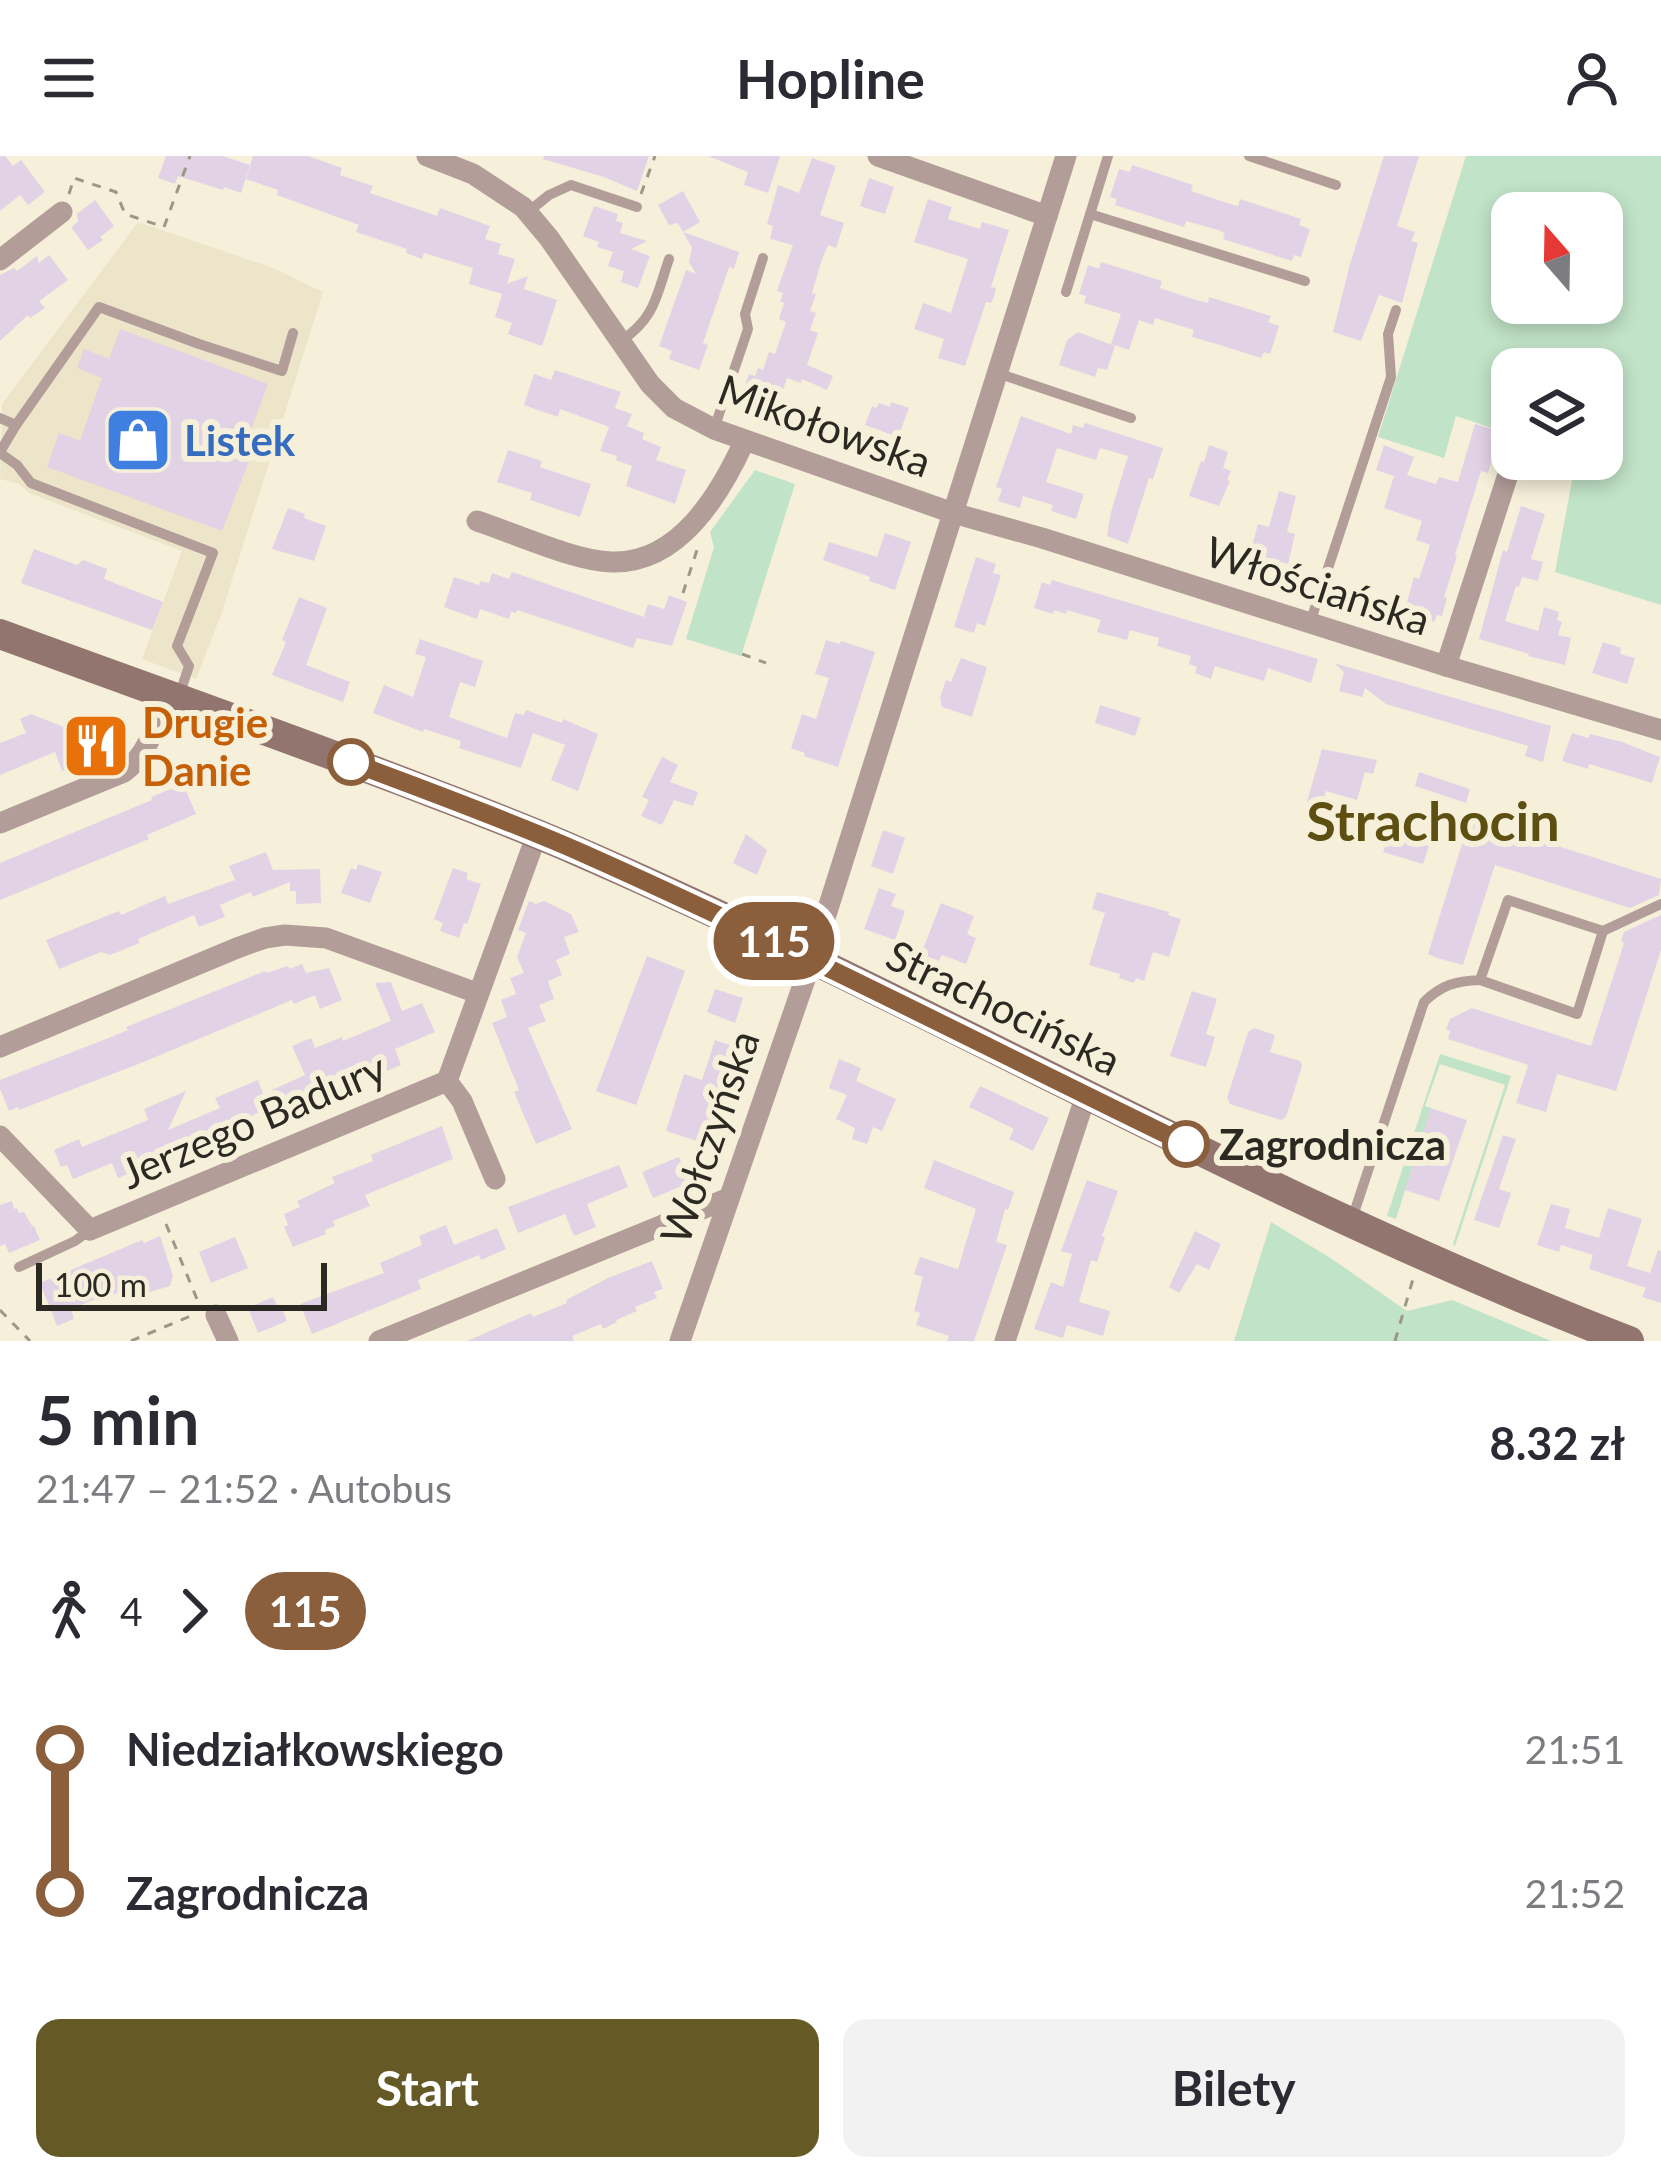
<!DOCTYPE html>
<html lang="pl">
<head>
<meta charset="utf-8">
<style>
  :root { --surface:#fff; --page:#f2f2f3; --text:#2b2b33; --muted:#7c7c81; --accent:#655a26 }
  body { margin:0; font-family:Lato,sans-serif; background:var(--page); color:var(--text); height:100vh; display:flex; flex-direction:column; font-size:45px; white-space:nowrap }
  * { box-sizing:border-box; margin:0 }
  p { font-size:39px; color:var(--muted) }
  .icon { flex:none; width:66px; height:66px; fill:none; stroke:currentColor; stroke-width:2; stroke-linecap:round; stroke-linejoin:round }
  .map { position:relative; height:1185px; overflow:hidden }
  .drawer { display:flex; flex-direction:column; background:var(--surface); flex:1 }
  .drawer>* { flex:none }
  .badge { padding:0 24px; border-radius:39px; font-size:42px; line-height:78px }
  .needle { width:78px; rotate:340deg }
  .buttons { position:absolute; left:1491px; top:36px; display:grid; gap:24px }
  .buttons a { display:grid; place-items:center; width:132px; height:132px; border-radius:24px; background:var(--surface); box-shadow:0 6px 18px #0003; font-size:60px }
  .scale { position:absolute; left:36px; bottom:30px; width:291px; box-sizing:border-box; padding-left:12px; border:6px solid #2b2921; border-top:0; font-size:33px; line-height:42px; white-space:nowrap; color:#2b2921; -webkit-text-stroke:9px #f6f0db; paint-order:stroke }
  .map>.badge { position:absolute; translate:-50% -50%; box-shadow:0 0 0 6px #fff }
  .legs { display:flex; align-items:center; gap:18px; height:132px; padding:0 36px; font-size:39px }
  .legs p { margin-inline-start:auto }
  .summary { display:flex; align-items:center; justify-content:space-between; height:204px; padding:0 36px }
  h1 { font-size:66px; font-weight:700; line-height:90px }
  .button { display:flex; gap:24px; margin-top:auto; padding:24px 36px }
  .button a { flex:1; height:138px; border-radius:24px; background:var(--accent); color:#fff; font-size:48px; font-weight:700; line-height:138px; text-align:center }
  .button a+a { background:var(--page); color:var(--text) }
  ul { padding:0 36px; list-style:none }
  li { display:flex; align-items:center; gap:42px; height:144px; font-size:45px }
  li i { display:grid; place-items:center; width:18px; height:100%; margin:0 15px; background:currentColor }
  li i::after { content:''; width:30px; height:30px; margin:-15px; border:9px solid; border-radius:50%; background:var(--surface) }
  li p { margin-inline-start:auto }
  li:first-child i { background:linear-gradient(#0000 50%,currentColor 0) }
  li:last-child i { background:linear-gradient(currentColor 50%,#0000 0) }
  header { display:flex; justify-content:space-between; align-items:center; height:156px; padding:0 36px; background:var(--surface); font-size:54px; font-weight:700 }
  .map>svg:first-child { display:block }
</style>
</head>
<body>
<header><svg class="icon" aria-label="menu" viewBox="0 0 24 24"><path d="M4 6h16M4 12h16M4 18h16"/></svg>Hopline<svg class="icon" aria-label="person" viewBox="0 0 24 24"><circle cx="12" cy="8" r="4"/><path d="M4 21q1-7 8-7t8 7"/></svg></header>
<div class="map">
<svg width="1661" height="1185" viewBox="0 0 1661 1185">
  <rect width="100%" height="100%" fill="#f6f0db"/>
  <!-- built -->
  <path fill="#ece5ca" d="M138 66 273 112 323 136 221 459 196 523 142 503 182 395 29 337 19 328 0 323 2 248Z"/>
  <!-- green -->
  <g fill="#c1e3c7" fill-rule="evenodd">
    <path d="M1466 0H1661V449L1555 416 1576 303H1602V213H1512V254L1499 250 1492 272 1456 260 1444 302 1378 281ZM1512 57H1602V147H1512Z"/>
    <path d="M755 314 795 328 741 500 686 483 714 391 710 376Z"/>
    <path d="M1440 898 1511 920 1455 1090 1453 1088 1505 929 1440 908 1425 950 1431 952 1396 1063 1387 1060Z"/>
    <path d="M1271 1066 1329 1101 1407 1155 1452 1144 1551 1185H1234Z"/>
  </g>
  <!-- building -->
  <g fill="#e1d3e5">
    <path d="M0 0H5L13 10 21 4 45 36 28 49 20 39 0 55Z"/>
    <path d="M166 0H223L250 9 241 37 224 31 223 34 178 20 175 28 158 22Z"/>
    <path d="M253 0H308L342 12 340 19 373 30 370 37 437 60 440 52 490 70 485 83 501 88 498 98 515 103 507 128 528 120 524 133 557 144 542 190 508 178 512 167 495 161 502 138 469 128 473 112 424 97 422 103 406 97 407 93 356 76 359 69 277 39 278 34 246 23Z"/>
    <path d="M544 0H649L637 35 604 21 543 3Z"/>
    <path d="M708 0H780L768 37 744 29 748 16Z"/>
    <path d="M1384 0H1419L1397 70 1415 76 1411 85 1418 87 1402 147 1379 139 1361 185 1333 176 1350 108Z"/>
    <path d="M812 2 836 10 820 59 844 67 836 92 828 89 822 103 812 137 816 138 810 155 816 157 810 174 818 177 807 209 833 220 827 234 802 223 801 227 787 222 781 240 777 238 771 255 740 243 749 218 755 220 758 212 763 214 769 196 775 198 786 166 779 163 784 147 780 145 783 137 777 135 793 89 770 83 773 70 767 68 778 29 799 37Z"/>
    <path d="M1132 9 1193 29 1191 35 1227 47 1238 50 1240 43 1301 63 1299 69 1310 73 1301 101 1294 99 1292 105 1223 83 1225 77 1218 74 1186 65 1184 71 1115 49 1117 43 1110 41 1119 13 1130 16Z"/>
    <path d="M869 22 894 31 885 58 860 50Z"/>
    <path d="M683 35 700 66 683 76 678 67 669 69 658 49Z"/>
    <path d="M928 43 952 51 948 63 980 73 982 66 1009 74 991 131 996 132 994 141 991 147 986 146 965 210 938 202 944 183 914 173 923 147 951 157 968 103 914 86Z"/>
    <path d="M95 44 114 70 100 81 103 84 88 94 71 71 78 66 77 58Z"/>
    <path d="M594 50 618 58 616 65 623 67 620 77 647 85 631 93 650 100 638 132 621 126 624 115 608 110 613 96 597 91 599 86 583 80Z"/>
    <path d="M683 76 739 96 734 113 729 111 703 187 708 189 699 214 669 203 672 195 659 190 686 114 696 118 689 106 692 92Z"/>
    <path d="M49 99 68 124 39 145 45 152 30 162 28 159 0 185V119L14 112 17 115 37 100 39 107Z"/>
    <path d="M1101 106 1162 125 1160 132 1196 144 1208 147 1209 141 1271 160 1268 166 1279 170 1270 198 1264 196 1261 202 1220 189 1192 181 1194 174 1155 162 1153 169 1139 164 1129 194 1111 188 1121 158 1084 147 1086 140 1079 138 1088 109 1099 113Z"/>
    <path d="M120 173 268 228 247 284 256 287 222 375 47 311 59 277 80 285 102 222 77 212 84 193 109 203Z"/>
    <path d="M1078 176 1115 190 1107 214 1098 212 1095 221 1059 209 1067 184Z"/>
    <path d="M555 214 621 236 615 252 632 258 627 270 644 277 642 283 661 291 656 304 686 314 675 348 626 330 632 310 616 304 617 300 600 295 609 271 560 253 558 261 524 249 534 218 551 224Z"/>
    <path d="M891 246 909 252 898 281 865 269 872 250 876 252 879 247 890 251Z"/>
    <path d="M1021 260 1071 278 1073 269 1083 272 1085 267 1163 292 1153 323 1149 322 1128 388 1107 380 1111 356 1128 300 1100 292 1096 304 1057 292 1046 326 1084 338 1076 363 1051 355 1053 349 1023 340 1020 352 998 345 1002 333 996 331Z"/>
    <path d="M1475 268 1492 273 1490 278 1498 282 1488 317 1481 315 1455 399 1457 400 1444 441 1447 442 1442 460 1437 459 1434 466 1404 457 1414 421 1419 423 1430 389 1416 384 1422 365 1384 352 1394 320 1376 314 1384 289 1414 301 1407 319 1436 328 1439 321 1458 326Z"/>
    <path d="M1209 289 1228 296 1223 312 1231 315 1227 324 1230 325 1219 350 1189 340 1201 305 1204 306Z"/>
    <path d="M508 294 542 305 540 311 591 328 580 361 530 344 532 337 497 326Z"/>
    <path d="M1279 335 1296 340 1287 376 1295 378 1288 408 1250 398 1258 368 1269 371Z"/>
    <path d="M1521 350 1545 358 1531 403 1543 406 1538 425 1522 421 1519 431 1516 430 1505 465 1538 475 1544 451 1559 456 1557 464 1562 466 1558 479 1571 482 1565 509 1528 500 1529 498 1479 483 1503 394 1507 396Z"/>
    <path d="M288 352 305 358 304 362 326 370 314 405 272 393Z"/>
    <path d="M885 377 911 386 895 434 869 425 870 421 823 404 829 386 877 401Z"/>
    <path d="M34 393 77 409 83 404 107 413 104 423 163 446 152 474 21 427Z"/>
    <path d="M976 401 996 408 993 417 1001 419 985 470 977 467 974 477 954 471Z"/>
    <path d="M512 416 644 461 648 448 664 453 669 439 687 446 672 490 637 482 633 492 517 454 516 457 511 456 509 463 480 453 477 463 444 451 454 421 479 429 481 425 489 427 492 417 509 423Z"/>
    <path d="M1052 424 1318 503 1311 527 1268 512 1264 525 1215 510 1211 523 1195 517 1197 511 1189 508 1191 500 1157 490 1159 482 1130 474 1127 484 1097 476 1101 464 1067 454 1066 458 1054 454 1053 458 1034 452 1042 426 1050 429Z"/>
    <path d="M299 441 327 452 306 509 350 526 343 546 272 519 286 486 282 484Z"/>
    <path d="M420 483 483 505 475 531 460 526 449 561 507 582 515 557 524 559 526 554 562 567 563 563 598 578 578 635 551 624 565 589 533 577 521 612 459 592 461 585 424 573 423 576 373 557 384 529 413 541 426 501 415 498Z"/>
    <path d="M826 484 840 488 841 485 875 496 838 611 804 600 805 597 791 592 802 558 816 563 829 522 815 518Z"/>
    <path d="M1603 486 1621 492 1620 498 1635 502 1627 528 1592 517Z"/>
    <path d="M961 502 987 511 972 561 942 551 940 542 946 524 951 526Z"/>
    <path d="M1334 507 1551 570 1543 606 1525 600 1528 590 1386 548 1365 532 1362 541 1339 535 1344 516Z"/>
    <path d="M1100 549 1141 562 1135 580 1095 567Z"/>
    <path d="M31 558 117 592 62 615 55 596 0 619V587L26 577 20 563Z"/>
    <path d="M1572 577 1588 582 1590 578 1622 586 1660 601 1652 627 1589 608 1588 613 1562 605Z"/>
    <path d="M1322 593 1377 604 1373 618 1365 616 1357 644 1326 635 1319 657 1305 653Z"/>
    <path d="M662 601 678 609 670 626 698 636 693 650 674 644 662 669 641 660 649 644 642 641Z"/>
    <path d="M1419 616 1470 633 1466 647 1415 630Z"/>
    <path d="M183 628 196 658 147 679 149 683 0 744V707L152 644 151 641Z"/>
    <path d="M1470 662 1661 723 1659 739 1630 752 1495 709 1463 809 1437 802 1428 798Z"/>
    <path d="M883 674 905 682 893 718 871 710Z"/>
    <path d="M1389 677 1429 690 1423 708 1383 696Z"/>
    <path d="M746 678 767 694 757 719 733 707Z"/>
    <path d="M266 696 273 714 320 713 321 747 296 748V735H290V726L253 741 251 736 220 749 225 761 199 771 194 759 138 783 140 787 110 799 101 796 59 813 46 784 119 755 121 759 165 740 168 748 235 724 229 710Z"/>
    <path d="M358 708 382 716 370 747 341 737 351 712 356 714Z"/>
    <path d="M453 712 468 717 466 723 481 728 467 768 464 767 459 782 440 775 443 767 434 763Z"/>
    <path d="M879 732 896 738 891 750 905 755 895 784 864 773Z"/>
    <path d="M1097 736 1169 756 1168 759 1181 763 1169 801 1153 796 1144 825 1136 822 1134 827 1119 822 1120 818 1089 809 1105 757 1092 753Z"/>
    <path d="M529 745 536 748 544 745 571 758 579 776 564 781 570 798 556 804 562 819 548 825 554 843 539 849 546 865 528 872 572 973 536 988 514 936 519 934 492 867 507 861 501 844 516 838 510 822 524 817 517 801 526 777 518 774Z"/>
    <path d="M941 747 974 760 967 778 976 782 966 808 942 799 939 805 921 798Z"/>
    <path d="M1661 759V794L1616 935 1557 918 1546 956 1516 947 1528 909 1448 883 1450 875 1446 873 1450 863 1472 852 1591 890 1624 787 1621 785 1624 776Z"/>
    <path d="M647 800 685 815 636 949 596 935Z"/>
    <path d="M302 808 306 817 329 812 342 844 320 853 315 839 294 848 292 844 141 907 19 954 18 951 9 955 0 933V924L106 883 128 874 126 871 265 815 266 817 288 810 290 813Z"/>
    <path d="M391 826 402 855 422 847 435 876 395 893 401 909 379 918 376 909 311 936 315 944 294 952 291 944 253 959 260 980 245 986 243 980 221 990 218 983 210 987 207 980 137 1005 140 1013 118 1022 112 1007 73 1023 67 1009 61 1011 54 994 79 983 82 991 148 964 144 953 186 935 168 974 220 952 215 942 258 924 263 938 305 919 292 890 311 882 315 892 342 881 343 885 391 865 375 827Z"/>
    <path d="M715 833 743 842 735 867 707 856Z"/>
    <path d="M1192 835 1217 843 1206 878 1215 881 1206 911 1170 900Z"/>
    <path d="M1254 872 1275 879 1270 896 1300 905 1302 910 1286 961 1281 964 1230 948 1227 942 1248 876Z"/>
    <path d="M715 884 745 894 738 916 730 913 706 988 666 975 684 918 702 924Z"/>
    <path d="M839 903 861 912 856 925 896 943 882 975 873 971 867 988 852 983 855 972 836 963 847 939 829 932Z"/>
    <path d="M980 930 1049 962 1033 995 1009 983 1014 973 969 951Z"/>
    <path d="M1431 952 1467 964 1439 1045 1405 1034Z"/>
    <path d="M442 970 453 1003 365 1039 370 1050 333 1065 335 1070 325 1074 326 1078 293 1091 284 1071 288 1069 284 1058 300 1051 297 1045 335 1027 332 1021 373 1005 371 999Z"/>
    <path d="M1503 979 1516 983 1499 1033 1511 1037 1499 1072 1474 1064Z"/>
    <path d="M679 1001 689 1027 653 1042 642 1016Z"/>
    <path d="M934 1004 1014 1036 1008 1054 1005 1053 996 1086 1007 1089 974 1185H947L949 1180 916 1169 920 1157 914 1155 923 1121 914 1118 920 1101 958 1113 976 1053 924 1032Z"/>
    <path d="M619 1009 628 1031 587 1048 596 1071 574 1080 565 1058 518 1077 508 1051Z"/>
    <path d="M1087 1024 1118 1035 1102 1080 1105 1081 1097 1106 1091 1104 1079 1146 1110 1155 1103 1180 1067 1169 1063 1182 1034 1173 1051 1126 1063 1131 1072 1098 1061 1095Z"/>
    <path d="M12 1045 14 1053 17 1052 19 1057 24 1056 32 1070H34L40 1084 9 1097 5 1088 0 1090V1049Z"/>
    <path d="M1551 1048 1570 1053 1565 1072 1599 1082 1608 1052 1642 1063 1627 1110 1650 1117 1658 1094 1661 1095V1147L1642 1141 1646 1132 1589 1113 1593 1099 1561 1089 1559 1096 1537 1089Z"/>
    <path d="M446 1069 454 1089 497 1072 506 1093 481 1104 479 1099 418 1124 421 1133 312 1178 300 1148 384 1117 380 1107 422 1089 419 1080Z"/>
    <path d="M1195 1075 1221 1088 1209 1114 1197 1108 1179 1137 1169 1131Z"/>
    <path d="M160 1080 173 1120 170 1130 140 1139 138 1134 122 1141 120 1136 104 1142 103 1140 71 1153 74 1163 57 1170 40 1127 142 1084 144 1087Z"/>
    <path d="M235 1081 248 1112 211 1127 199 1096Z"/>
    <path d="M652 1105 663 1133 654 1136 657 1142 635 1151 637 1155 616 1164 617 1166 603 1173 601 1168 572 1180 574 1185H467L531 1157 533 1161 567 1147 566 1144 608 1122Z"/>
    <path d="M273 1141 278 1151 281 1150 287 1165 258 1177 248 1152Z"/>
  </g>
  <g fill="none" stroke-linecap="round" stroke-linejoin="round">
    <!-- path -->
    <g stroke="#9c9888" stroke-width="3" stroke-dasharray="9 9" stroke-linecap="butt">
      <path d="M69 38 74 22 116 36 125 58 164 71 190 0"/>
      <path d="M641 38 655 0"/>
      <path d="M683 437 697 394"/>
      <path d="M742 498 766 507"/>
      <path d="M166 1068 199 1148"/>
      <path d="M0 1154 30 1185"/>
      <path d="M131 1185 195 1158"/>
      <path d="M1395 1185 1413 1123"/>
    </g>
    <!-- lane -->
    <g stroke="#b29d99" stroke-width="10">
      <path d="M1249 0 1336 29"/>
      <path d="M528 56 549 39 571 29 637 51"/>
      <path d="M1090 58 1305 125"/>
      <path d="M1066 136 1108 0"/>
      <path d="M621 185C655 162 656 141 669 103"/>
      <path d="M997 217 1131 262"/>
      <path d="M0 262 16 269 0 296"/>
      <path d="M16 269 99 151 199 188 282 215 293 177"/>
      <path d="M714 273 748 173 745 158 763 102"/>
      <path d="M0 297 17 309 31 327 213 397 177 490 189 510 179 540"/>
      <path d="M1310 467 1391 221 1388 178 1396 154"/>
      <path d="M1603 775 1661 748"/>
      <path d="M1351 1066 1424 846C1441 829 1456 825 1480 824L1508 744 1603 775 1577 858 1480 824"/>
      <path d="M19 1111 75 1085 90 1074"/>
    </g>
    <!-- street -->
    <g stroke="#b29d99" stroke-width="21">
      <path d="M427 0 473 18 523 51 549 82 650 228 674 252 714 273 953 357 1042 382 1446 510 1661 574"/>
      <path d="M878 0 1047 60"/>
      <path d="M0 104 62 56"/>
      <path d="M477 365C514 377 574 405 612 406 679 408 720 338 744 286"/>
      <path d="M1446 510 1513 303"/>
      <path d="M0 667 124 616C150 596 156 568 166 538"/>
      <path d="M0 891 237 792 265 782 285 779 326 782 477 837"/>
      <path d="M447 925 537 678"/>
      <path d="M0 980 90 1074 447 925 462 945 495 1023"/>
      <path d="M216 1159 228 1185"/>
      <path d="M379 1185 729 1042"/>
      <path d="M680 1185 812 803 1066 0"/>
      <path d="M1005 1185 1086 939"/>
    </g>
    <!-- secondary -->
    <path stroke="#937570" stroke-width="30" d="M0 478C139 529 279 578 417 631 471 652 525 672 577 695 932 849 1267 1046 1629 1185"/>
  </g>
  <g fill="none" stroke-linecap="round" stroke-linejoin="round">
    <defs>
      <path id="line-1" d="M351 606C427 635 505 663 580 696 785 787 984 890 1186 988"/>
    </defs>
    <!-- line-1 casing -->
    <use href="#line-1" stroke="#fff" stroke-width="27"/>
    <!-- line-1 -->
    <use href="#line-1" stroke="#8b5e3c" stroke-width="18"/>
  </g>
  <!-- icons -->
  <defs>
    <symbol id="shop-square" viewBox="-11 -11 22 22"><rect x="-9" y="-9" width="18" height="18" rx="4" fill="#3f7fe0" stroke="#f6f0db"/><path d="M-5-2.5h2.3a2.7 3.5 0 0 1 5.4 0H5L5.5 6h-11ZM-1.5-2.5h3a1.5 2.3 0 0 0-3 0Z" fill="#fff"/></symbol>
    <symbol id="restaurant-square" viewBox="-11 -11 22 22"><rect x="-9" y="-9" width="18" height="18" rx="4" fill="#e8710a" stroke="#f6f0db"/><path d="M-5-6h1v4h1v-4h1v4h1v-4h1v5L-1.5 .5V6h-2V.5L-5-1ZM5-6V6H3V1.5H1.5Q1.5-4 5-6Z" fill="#fff"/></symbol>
  </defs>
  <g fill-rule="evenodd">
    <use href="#shop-square" x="100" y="246" width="76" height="76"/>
    <use href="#restaurant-square" x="58" y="552" width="76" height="76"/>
  </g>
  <!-- markers -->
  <g fill="#fff" stroke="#8b5e3c" stroke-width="6">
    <circle cx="351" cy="606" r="21"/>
    <circle cx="1186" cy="988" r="21"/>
  </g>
  <g text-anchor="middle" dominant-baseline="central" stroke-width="12" stroke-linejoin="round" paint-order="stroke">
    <!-- street labels -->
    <g font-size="42" fill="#2b2921" stroke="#f6f0db">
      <text transform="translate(825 269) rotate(20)">Mikołowska</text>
      <text transform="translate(1318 429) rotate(18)">Włościańska</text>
      <text transform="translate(1004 851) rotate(26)">Strachocińska</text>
      <text transform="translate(253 964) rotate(-23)">Jerzego Badury</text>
      <text transform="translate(709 981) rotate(-71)">Wołczyńska</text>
    </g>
    <!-- shop labels -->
    <g font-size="42" font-weight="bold" fill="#366cbe" stroke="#f6f0db" text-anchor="start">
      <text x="184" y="284">Listek</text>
    </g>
    <!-- food labels -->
    <g font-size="42" font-weight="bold" fill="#c56008" stroke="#f6f0db" text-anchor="start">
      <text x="142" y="566">Drugie<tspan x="142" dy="48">Danie</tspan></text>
    </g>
    <!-- stop labels -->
    <g font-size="42" font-weight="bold" fill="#2b2921" stroke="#f6f0db" text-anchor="start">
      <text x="1219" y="988">Zagrodnicza</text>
    </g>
    <!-- district labels -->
    <g font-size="54" font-weight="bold" fill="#5c4f11" stroke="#f6f0db">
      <text x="1433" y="664">Strachocin</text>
    </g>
  </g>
</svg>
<div class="buttons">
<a><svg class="needle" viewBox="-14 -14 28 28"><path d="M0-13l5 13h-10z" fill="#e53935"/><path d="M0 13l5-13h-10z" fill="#7c7c81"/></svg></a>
<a><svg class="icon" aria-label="layers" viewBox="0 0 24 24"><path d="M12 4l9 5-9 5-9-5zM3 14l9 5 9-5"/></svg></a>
</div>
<div class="scale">100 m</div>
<b class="badge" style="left:774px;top:785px;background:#8b5e3c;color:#fff">115</b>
</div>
<section class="drawer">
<div class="summary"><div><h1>5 min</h1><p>21:47 – 21:52 · Autobus</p></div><b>8.32 zł</b></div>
<div class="legs"><svg class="icon" aria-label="walk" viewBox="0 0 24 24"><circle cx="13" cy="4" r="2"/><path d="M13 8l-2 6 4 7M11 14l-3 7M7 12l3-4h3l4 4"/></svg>4<svg class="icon" aria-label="forward" viewBox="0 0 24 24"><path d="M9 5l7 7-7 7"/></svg><b class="badge" style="background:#8b5e3c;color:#fff">115</b></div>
<ul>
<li><i style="color:#8b5e3c"></i><b>Niedziałkowskiego</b><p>21:51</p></li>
<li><i style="color:#8b5e3c"></i><b>Zagrodnicza</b><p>21:52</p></li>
</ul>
<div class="button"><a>Start</a><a>Bilety</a></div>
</section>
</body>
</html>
